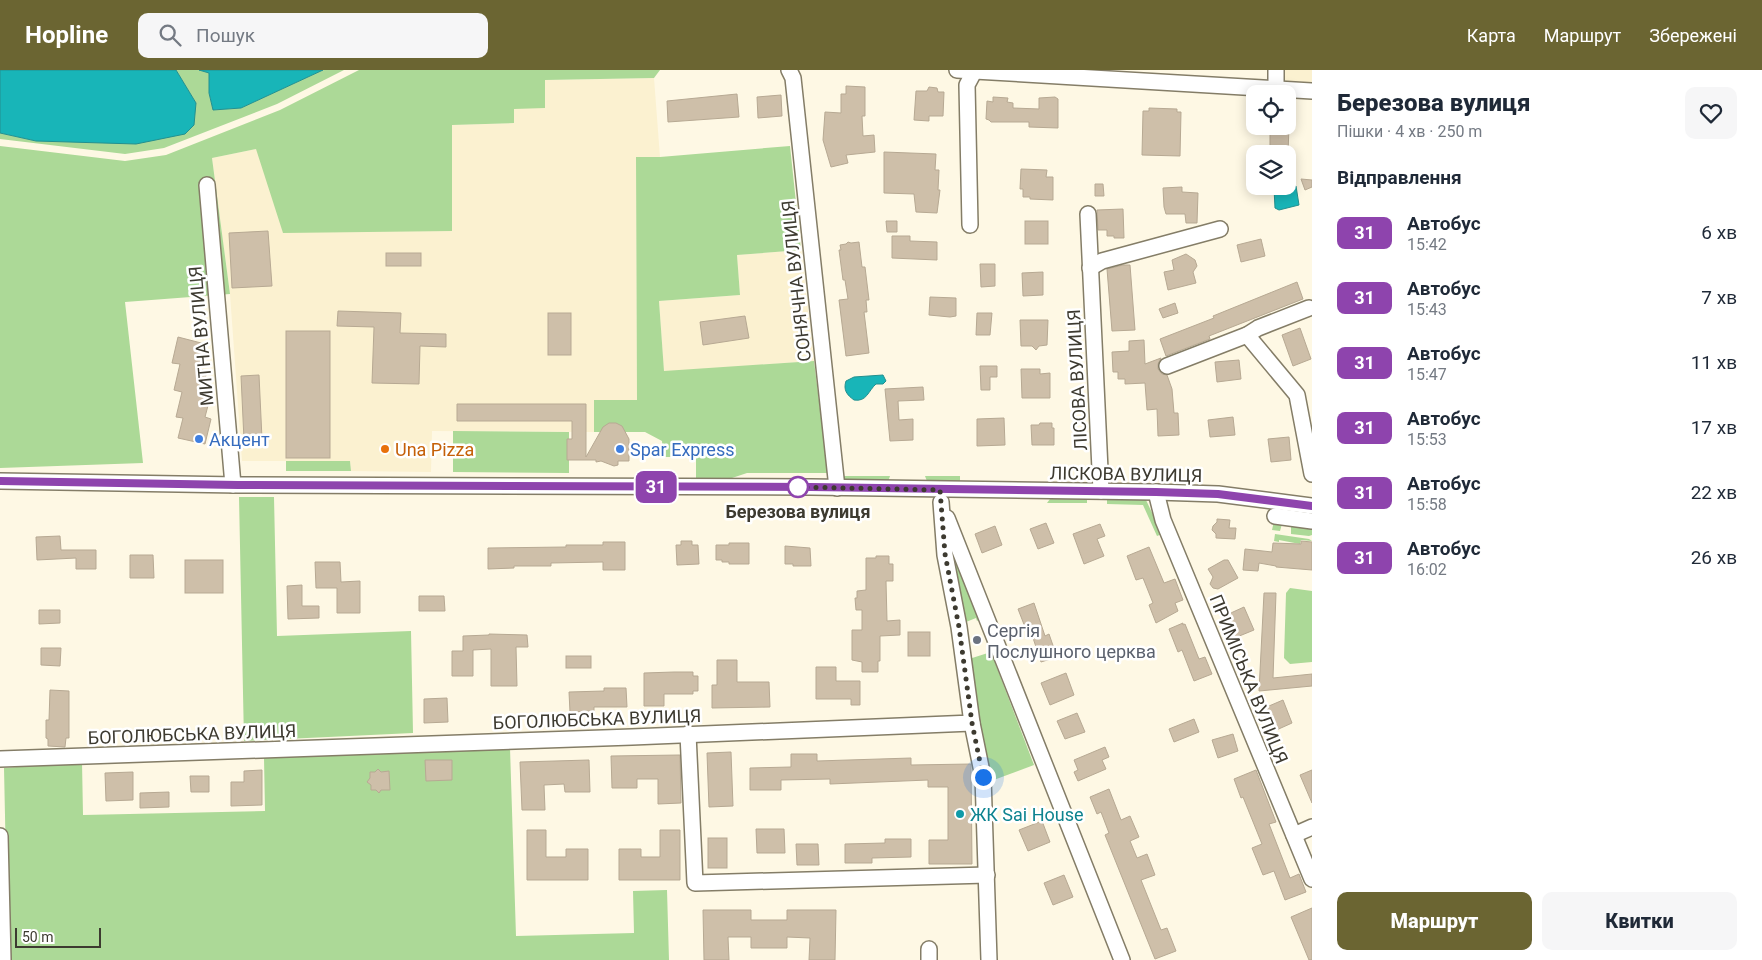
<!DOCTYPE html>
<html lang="uk">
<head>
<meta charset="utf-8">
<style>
  :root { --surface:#fff; --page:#f6f6f7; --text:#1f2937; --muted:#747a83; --accent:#6b6532 }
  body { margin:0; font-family:Roboto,sans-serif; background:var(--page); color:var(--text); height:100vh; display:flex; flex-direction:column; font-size:19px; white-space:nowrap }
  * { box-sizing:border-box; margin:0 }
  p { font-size:16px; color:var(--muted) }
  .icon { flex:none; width:28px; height:28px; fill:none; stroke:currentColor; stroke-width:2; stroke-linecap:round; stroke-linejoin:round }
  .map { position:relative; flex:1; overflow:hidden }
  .panel { display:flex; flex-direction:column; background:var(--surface); width:450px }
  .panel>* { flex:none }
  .badge { padding:0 10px; border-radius:8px; font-size:18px; line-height:32px }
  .fabs { position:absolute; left:1246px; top:15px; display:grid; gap:10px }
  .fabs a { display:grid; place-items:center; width:50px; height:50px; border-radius:10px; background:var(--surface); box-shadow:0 2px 12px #0003; font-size:25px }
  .scale { position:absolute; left:15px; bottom:12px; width:86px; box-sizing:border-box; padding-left:5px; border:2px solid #3d3a30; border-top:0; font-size:14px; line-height:18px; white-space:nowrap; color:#3d3a30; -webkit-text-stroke:4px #fff; paint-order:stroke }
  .you { position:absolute; width:25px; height:25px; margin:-12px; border:4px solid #fff; border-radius:50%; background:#1a73e8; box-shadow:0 0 0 8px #1a73e833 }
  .map>.badge { position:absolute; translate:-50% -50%; box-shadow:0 0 0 2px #fff }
  h2 { padding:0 25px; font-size:19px; line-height:45px }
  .round { display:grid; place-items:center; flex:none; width:52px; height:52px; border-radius:10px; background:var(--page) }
  .head { display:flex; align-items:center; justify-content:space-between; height:85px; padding:0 25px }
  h1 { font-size:24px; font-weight:800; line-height:38px }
  .button { display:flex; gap:10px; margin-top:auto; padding:10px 25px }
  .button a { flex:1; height:58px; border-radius:10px; background:var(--accent); color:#fff; font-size:20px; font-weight:800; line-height:58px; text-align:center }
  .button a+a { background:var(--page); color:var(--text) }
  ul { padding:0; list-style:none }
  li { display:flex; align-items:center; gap:15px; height:65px; padding:0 25px }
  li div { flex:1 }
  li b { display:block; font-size:19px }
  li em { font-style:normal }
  li .badge { min-width:55px; font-weight:700; text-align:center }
  header { display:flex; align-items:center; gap:30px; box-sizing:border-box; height:70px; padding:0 25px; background:var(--accent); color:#fff }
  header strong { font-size:24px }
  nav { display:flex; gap:28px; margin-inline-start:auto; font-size:18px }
  .search { width:350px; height:45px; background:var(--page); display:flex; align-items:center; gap:12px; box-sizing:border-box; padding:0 18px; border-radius:10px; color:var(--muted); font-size:19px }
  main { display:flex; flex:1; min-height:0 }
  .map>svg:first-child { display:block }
</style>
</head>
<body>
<header>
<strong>Hopline</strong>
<div class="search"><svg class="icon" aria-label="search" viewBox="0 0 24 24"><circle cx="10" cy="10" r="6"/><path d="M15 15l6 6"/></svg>Пошук</div>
<nav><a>Карта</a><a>Маршрут</a><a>Збережені</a></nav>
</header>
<main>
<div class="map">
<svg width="1312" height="890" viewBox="0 0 1312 890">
  <rect width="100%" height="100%" fill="#fef8e4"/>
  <!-- built -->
  <g fill="#fbf1d0">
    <path d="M1282 0H1312V13L1282 12Z"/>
    <path d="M654 8 660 87H636L637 330H594V362L432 361 431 402 351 401 350 391H242L230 224 212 88 256 79 452 160V55L514 53V39L545 10Z"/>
    <path d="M801 180 814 291 664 302 659 231 740 225 737 185Z"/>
  </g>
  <!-- green -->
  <g fill="#acd997">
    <path d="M176 0H199L209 3V23L213 40 241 38 323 0H344L277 34 164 78 125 84 0 69V63L36 71 196 33Z"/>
    <path d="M359 0H660L654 8 545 10V38L514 39V53L452 55V161L283 163 256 79 212 88 230 224 125 232 143 393 0 398V76L125 91 166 85 280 40Z"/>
    <path d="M790 76 801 180 737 185 740 225 659 231 664 301 814 291 828 403H747L729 409 696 408V387H663L662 371 645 362H594V330H637L636 87H660Z"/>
    <path d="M453 361 569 362V403L453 402Z"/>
    <path d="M286 391H350L351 401H286Z"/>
    <path d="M841 406H890L888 412 844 410Z"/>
    <path d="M925 406H960V414H928Z"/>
    <path d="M239 427H274L277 566 411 561 413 663 244 671Z"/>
    <path d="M1050 429H1087V433H1047Z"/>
    <path d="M1107 430H1146L1162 464 1157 466 1143 435 1107 434Z"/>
    <path d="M1274 451 1312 456V465L1309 466 1291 464V455L1282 454 1280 461 1272 460Z"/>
    <path d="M1275 464 1309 469 1312 471 1301 470 1300 474 1279 470V472L1274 471Z"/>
    <path d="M955 488 980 549 977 551 976 548 966 552V554L963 555 954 490Z"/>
    <path d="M1290 518 1312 521V592L1290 594 1284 588 1286 523Z"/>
    <path d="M991 582 1034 695 991 711 969 589Z"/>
    <path d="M510 678 516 866 634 863 633 821 667 820 669 890H8L4 698 82 692 83 745 265 741 264 688Z"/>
  </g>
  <!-- water -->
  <g fill="#18b5b8" stroke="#23908f">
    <path d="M0 0H176L196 33 194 55 185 64 136 74 36 71 0 63Z"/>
    <path d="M199 0H323L241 38 213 40 209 23V3Z"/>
    <path d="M1288 115 1296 116 1299 135 1279 140 1275 138 1274 118 1275 116Z"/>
    <path d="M883 305 886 311 883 314H876C868 321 867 332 854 330 847 325 843 320 846 311L854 307Z"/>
  </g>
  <!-- building -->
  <g fill="#cebfa9" stroke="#b7a993">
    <path d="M846 16 865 17V46H862L863 66 874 65 875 82 846 85 848 93 831 97 823 70 825 42 841 43V24H846Z"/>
    <path d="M929 17 937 18 938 22H944L943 46H929V51L914 50 916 21H927Z"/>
    <path d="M737 24 739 47 668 52 667 31Z"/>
    <path d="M781 25 782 46 758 48 757 27Z"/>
    <path d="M993 27 1008 28 1007 32 1013 33V38L1039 39V28L1055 27 1058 29V58L1029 57V52H991L989 50 986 49 987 31 993 32Z"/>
    <path d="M1149 38 1177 39V42H1181L1180 86 1142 85 1143 41H1149Z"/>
    <path d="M1270 56H1289L1288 84H1270Z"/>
    <path d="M884 82 936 84 935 100H939L938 120H940L937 143 916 142 914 124 884 123Z"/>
    <path d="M1021 99 1047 100 1046 107H1053V130L1030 129V127H1023V119H1020Z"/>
    <path d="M1301 109 1312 110V117L1305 120Z"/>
    <path d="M1095 114H1103L1104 126H1095Z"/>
    <path d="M1182 117V122L1198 123 1197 153H1186L1185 144H1166L1164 137 1163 118Z"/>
    <path d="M1123 139 1124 168H1114V166H1107V160H1098L1097 140Z"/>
    <path d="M886 151H897V162H887Z"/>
    <rect x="1025" y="151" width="23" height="23"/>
    <path d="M268 161 272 216 232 218 229 163Z"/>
    <path d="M892 166H910V171L937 172V190L892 188Z"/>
    <path d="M1261 169 1265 186 1241 192 1237 175Z"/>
    <path d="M848 172 851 173 859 172 862 197H865L869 230H866L867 242H864L869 283 846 286 839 230 848 229 845 210H843L839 180H841L840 175 846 174Z"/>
    <rect x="386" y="183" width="35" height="13"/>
    <path d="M1186 184 1195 190 1197 196 1193 202 1196 213 1168 220 1164 202 1174 200 1172 190Z"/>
    <path d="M980 194H995V216L981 217Z"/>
    <path d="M1123 195H1130L1135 260 1112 261 1107 199Z"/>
    <path d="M1043 202V225L1023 226 1022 203Z"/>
    <path d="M1297 212 1303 229 1209 266 1210 269 1166 286 1160 269 1214 248 1213 246Z"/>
    <path d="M930 227 956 228V246L950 247 929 245Z"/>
    <path d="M1175 233 1178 243 1163 248 1159 239Z"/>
    <path d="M338 241 401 243 400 263 446 264V277L420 276 419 314 372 313 374 257 337 256Z"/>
    <rect x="548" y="243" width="23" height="42"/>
    <path d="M977 243H992L990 265H976Z"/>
    <path d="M745 246 749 268 703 275 700 252Z"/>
    <path d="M1020 250H1048L1047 275 1039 276 1036 280 1032 276H1021Z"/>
    <path d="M1300 258 1311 289 1293 296 1282 265Z"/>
    <rect x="286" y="261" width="44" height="127"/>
    <path d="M178 267 205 274 199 299 207 301 201 326 210 328 205 347 211 349 205 374 178 368 183 348 176 347 182 322 174 320 180 294 172 293Z"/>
    <path d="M1144 270 1145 294 1161 288 1158 294V299L1162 304 1167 305 1172 319 1174 343H1178L1179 365 1158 366 1157 339 1147 340 1145 313 1125 314V309H1118V302H1113L1112 282 1129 281V271Z"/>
    <path d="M1239 290 1241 309 1217 312 1215 292Z"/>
    <path d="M980 296H997V307H990V320H981Z"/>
    <path d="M1021 299H1040V304L1050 303V328H1022Z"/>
    <path d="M259 305 262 369 244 370 241 306Z"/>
    <path d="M923 317 924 330 898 331 899 350 913 349V370L890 371 885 319Z"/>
    <path d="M457 334H586V387L603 357 609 353H616L622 356 629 369V391H618V395L614 396 601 391 596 392V390H567V369H572V351H457Z"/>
    <path d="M1233 347 1235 365 1210 367 1208 350Z"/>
    <path d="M1004 348 1005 375 977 376V349Z"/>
    <path d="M1040 353H1052V358H1054V375H1032L1031 355H1039Z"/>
    <path d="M1289 367 1291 390 1271 392 1268 369Z"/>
    <path d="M1217 449 1230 450 1229 458H1236L1235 469 1216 468V464L1212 460 1213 456 1217 452Z"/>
    <path d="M1046 453 1054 473 1038 479 1030 459Z"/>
    <path d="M1100 454 1105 466 1097 469 1104 486 1084 494 1073 464Z"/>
    <path d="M995 456 1002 475 982 483 975 464Z"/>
    <path d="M60 466 61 480H96V499H76V488L37 490 36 467Z"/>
    <path d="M681 471H692V475H698L699 494 677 495 676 475H681Z"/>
    <path d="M1301 471 1312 472V500L1276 497V496L1259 493 1258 501 1243 500 1245 479 1272 482 1273 473 1301 474Z"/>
    <path d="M603 472H625V500H603V492L551 493V496H514V498L488 499V478L566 477V475H603Z"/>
    <path d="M729 473H749V494H729V492H722V490H716V475H729Z"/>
    <path d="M785 476 810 478 811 496H793V494H785Z"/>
    <path d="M1149 477 1164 513 1175 509 1183 530 1175 533 1178 541 1156 553 1149 535 1153 533 1143 508 1136 510 1127 486Z"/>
    <path d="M130 485H153L154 508H130Z"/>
    <path d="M876 486H889V494H893V511H886L887 551 900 550V565L880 566V591H878V602H862V592L852 590V560H862V540H856L855 528H857V521L866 520V488H876Z"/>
    <rect x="185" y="490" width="38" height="33"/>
    <path d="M1224 490H1228L1238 508 1218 519 1213 518 1210 514 1213 507 1208 499Z"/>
    <path d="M315 492H340L341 512 360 511V543H337V518H316Z"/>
    <path d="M302 515V536H319V548L288 549 287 516Z"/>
    <path d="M1264 523H1276L1273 608 1312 604V616L1259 621Z"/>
    <path d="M419 526H444L445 541H419Z"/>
    <path d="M1034 533 1045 566 1049 564 1057 587 1041 592 1029 556 1025 557 1018 539Z"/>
    <path d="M1244 537 1254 560 1232 569 1222 547Z"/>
    <path d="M39 540H60V553L39 554Z"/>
    <path d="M1183 553V555L1185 554 1199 589 1205 587 1212 604 1194 611 1182 580 1178 582 1169 559Z"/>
    <rect x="908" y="562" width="22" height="24"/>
    <path d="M489 564 527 565 528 577H516L517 616H491V579L473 580V606H452V581H463V566L489 565Z"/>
    <path d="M41 578H61L60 596 41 595Z"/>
    <rect x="566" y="586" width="25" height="12"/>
    <path d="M717 590H737V612H769L770 637 712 638V615H717Z"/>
    <path d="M816 597H836V611H860V635H851V629H816Z"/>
    <path d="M674 602H693V606H698V621H693V624H664V636H644V603Z"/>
    <path d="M1066 603 1074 625 1050 635 1041 613Z"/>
    <path d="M604 618H626L627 637H594V641L570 642 569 622 604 621Z"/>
    <path d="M50 620 69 621V668H66L65 677 48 676V669L46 668V650H49Z"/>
    <path d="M447 628 448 652 424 653V629Z"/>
    <path d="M1283 630 1292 653 1272 662 1262 639Z"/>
    <path d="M1077 643 1085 662 1065 669 1057 651Z"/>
    <path d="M1194 649 1199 662 1174 672 1169 659Z"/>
    <path d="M1233 664 1238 681 1218 688 1212 670Z"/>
    <path d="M1105 677 1109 687 1102 690 1106 699 1078 711 1074 702 1078 700 1074 690Z"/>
    <path d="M731 682 733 736 709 737 707 683Z"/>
    <path d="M791 684H817V691L911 688V695L971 694 972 794H929V770H948V717H928V710L830 714V709L781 710V720H750V698L791 697Z"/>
    <path d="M680 685 681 733 658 734V709H637V718H612L611 686Z"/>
    <path d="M425 690H452V710L426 711Z"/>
    <path d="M589 690 590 722H565L564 714 544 715 545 740H522L520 692Z"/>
    <path d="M378 699 381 702 389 701 390 720H381L379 723 376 720H371V715L367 712 370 708V702H375Z"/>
    <path d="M262 700V735L231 736V712H244V701Z"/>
    <path d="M1256 700 1276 752 1269 754 1290 808 1299 804 1306 822 1285 830 1274 801 1263 805 1252 778 1262 774 1243 727 1241 728 1234 709Z"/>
    <path d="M1312 700V733L1300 705Z"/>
    <path d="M133 702V730L106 731 105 703Z"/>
    <path d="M190 706H209V722H191Z"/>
    <path d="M1109 719 1121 750 1130 746 1139 767 1130 771 1137 788 1147 784 1155 805 1141 810 1161 860 1167 858 1176 881 1155 889 1105 765 1109 763 1101 742 1097 744 1090 727Z"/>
    <path d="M169 722V737L140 738V723Z"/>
    <path d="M1042 751 1050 772 1028 781 1019 760Z"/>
    <path d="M756 759H784L785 783H757Z"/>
    <path d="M527 760H546V787H566V779H588V810H527Z"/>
    <path d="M660 760H680V810H619V779H641V787H660Z"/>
    <rect x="708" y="768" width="19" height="30"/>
    <path d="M885 769H911V787L872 788V793H845V774L885 773Z"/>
    <path d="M796 774H818L819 795H797Z"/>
    <path d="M1064 805 1073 827 1053 835 1044 813Z"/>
    <path d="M1312 838V890H1309L1291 847Z"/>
    <path d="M703 840H751V850H787V840H836L835 890H809L810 868 787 867V878H751V867H728L729 890H704Z"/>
  </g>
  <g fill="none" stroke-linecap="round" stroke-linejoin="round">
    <defs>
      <g id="minor">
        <path d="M789 0 793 8 837 418"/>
        <path d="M957 0 1312 21"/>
        <path d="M1276 19V0"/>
        <path d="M207 115 233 415"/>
        <path d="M1088 144 1101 421"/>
        <path d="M970 155 967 15 975 0"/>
        <path d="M1090 198 1102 191 1220 159"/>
        <path d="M1247 265 1297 325 1312 404"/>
        <path d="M1167 296 1247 265 1258 258 1309 238"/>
        <path d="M0 411 238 415 811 417 1156 422 1218 424 1312 436"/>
        <path d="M1156 422 1163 450 1312 809"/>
        <path d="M1275 446 1312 451"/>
        <path d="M947 448 1122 890"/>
        <path d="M972 653 983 707 989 890"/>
        <path d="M688 664 695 813 987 805"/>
        <path d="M0 689 632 667 972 653 959 557 945 485 941 432"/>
        <path d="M1294 765 1312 757"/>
        <path d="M0 766 3 890"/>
        <path d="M929 879V890"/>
      </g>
    </defs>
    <!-- minor casing -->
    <use href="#minor" stroke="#847d67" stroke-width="18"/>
    <!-- minor -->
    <use href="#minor" stroke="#fff" stroke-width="15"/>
  </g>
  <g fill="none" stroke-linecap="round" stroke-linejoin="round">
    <defs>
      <path id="line" d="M0 411 238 415 811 417 1156 422 1218 424 1312 436"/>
    </defs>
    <!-- line casing -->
    <use href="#line" stroke="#fff" stroke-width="11"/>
    <!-- line -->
    <use href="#line" stroke="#8e44ad" stroke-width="8"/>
    <!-- walk -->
    <path stroke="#3d3a30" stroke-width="5" stroke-dasharray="0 9" d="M798 417 940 420 945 484 959 557 972 653 983 707"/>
  </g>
  <!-- markers -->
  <g fill="#3f7fe0" stroke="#fff" stroke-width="2">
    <circle cx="199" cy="369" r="5"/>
    <circle cx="620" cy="379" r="5"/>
  </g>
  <circle fill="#e8710a" stroke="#fff" stroke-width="2" cx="385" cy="379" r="5"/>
  <circle fill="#fff" stroke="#8e44ad" stroke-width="2.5" cx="798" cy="417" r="10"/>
  <circle fill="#6b7280" stroke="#fff" stroke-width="2" cx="977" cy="570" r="5"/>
  <circle fill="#0f9aa8" stroke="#fff" stroke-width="2" cx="960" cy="744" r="5"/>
  <g text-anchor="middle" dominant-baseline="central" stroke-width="5" stroke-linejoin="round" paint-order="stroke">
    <!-- street labels -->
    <g font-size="18" fill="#3d3a30" stroke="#fff">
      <text transform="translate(796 211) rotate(-96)">СОНЯЧНА ВУЛИЦЯ</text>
      <text transform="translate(201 266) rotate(-95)">МИТНА ВУЛИЦЯ</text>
      <text transform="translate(1077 310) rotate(-93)">ЛІСОВА ВУЛИЦЯ</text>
      <text transform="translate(1126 404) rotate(1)">ЛІСКОВА ВУЛИЦЯ</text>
      <text transform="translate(1249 609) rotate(68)">ПРИМІСЬКА ВУЛИЦЯ</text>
      <text transform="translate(597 649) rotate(-2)">БОГОЛЮБСЬКА ВУЛИЦЯ</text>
      <text transform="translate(192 664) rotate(-2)">БОГОЛЮБСЬКА ВУЛИЦЯ</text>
    </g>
    <!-- shop labels -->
    <g font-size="18" fill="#366cbe" stroke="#fff" text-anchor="start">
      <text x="209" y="369">Акцент</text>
      <text x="630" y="379">Spar Express</text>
    </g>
    <!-- food labels -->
    <g font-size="18" fill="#c56008" stroke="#fff" text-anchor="start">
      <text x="395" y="379">Una Pizza</text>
    </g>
    <!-- stop labels -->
    <g font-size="18" font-weight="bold" fill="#3d3a30" stroke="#fff">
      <text x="798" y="441">Березова вулиця</text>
    </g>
    <!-- worship labels -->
    <g font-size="18" fill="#5b616d" stroke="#fff" text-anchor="start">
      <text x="987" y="560">Сергія<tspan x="987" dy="21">Послушного церква</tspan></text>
    </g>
    <!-- culture labels -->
    <g font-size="18" fill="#0d838f" stroke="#fff" text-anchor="start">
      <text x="970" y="744">ЖК Sai House</text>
    </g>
  </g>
</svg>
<div class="fabs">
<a><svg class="icon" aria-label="locate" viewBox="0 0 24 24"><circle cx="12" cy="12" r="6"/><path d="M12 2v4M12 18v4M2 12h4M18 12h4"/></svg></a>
<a><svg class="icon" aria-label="layers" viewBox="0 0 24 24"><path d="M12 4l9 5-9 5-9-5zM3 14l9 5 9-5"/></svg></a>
</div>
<div class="scale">50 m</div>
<div class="you" style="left:983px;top:707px"></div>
<b class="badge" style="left:656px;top:417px;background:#8e44ad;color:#fff">31</b>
</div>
<section class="panel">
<div class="head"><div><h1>Березова вулиця</h1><p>Пішки · 4 хв · 250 m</p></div><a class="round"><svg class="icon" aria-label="heart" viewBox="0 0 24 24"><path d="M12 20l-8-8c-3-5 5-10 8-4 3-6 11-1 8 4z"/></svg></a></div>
<h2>Відправлення</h2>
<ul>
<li><span class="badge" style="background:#8e44ad;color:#fff">31</span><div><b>Автобус</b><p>15:42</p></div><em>6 хв</em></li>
<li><span class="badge" style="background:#8e44ad;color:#fff">31</span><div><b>Автобус</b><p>15:43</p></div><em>7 хв</em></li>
<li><span class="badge" style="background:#8e44ad;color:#fff">31</span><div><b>Автобус</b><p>15:47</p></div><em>11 хв</em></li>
<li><span class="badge" style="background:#8e44ad;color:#fff">31</span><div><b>Автобус</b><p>15:53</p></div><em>17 хв</em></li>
<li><span class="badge" style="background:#8e44ad;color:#fff">31</span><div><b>Автобус</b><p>15:58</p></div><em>22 хв</em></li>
<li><span class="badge" style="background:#8e44ad;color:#fff">31</span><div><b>Автобус</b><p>16:02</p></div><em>26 хв</em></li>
</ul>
<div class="button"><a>Маршрут</a><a>Квитки</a></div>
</section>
</main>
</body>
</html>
